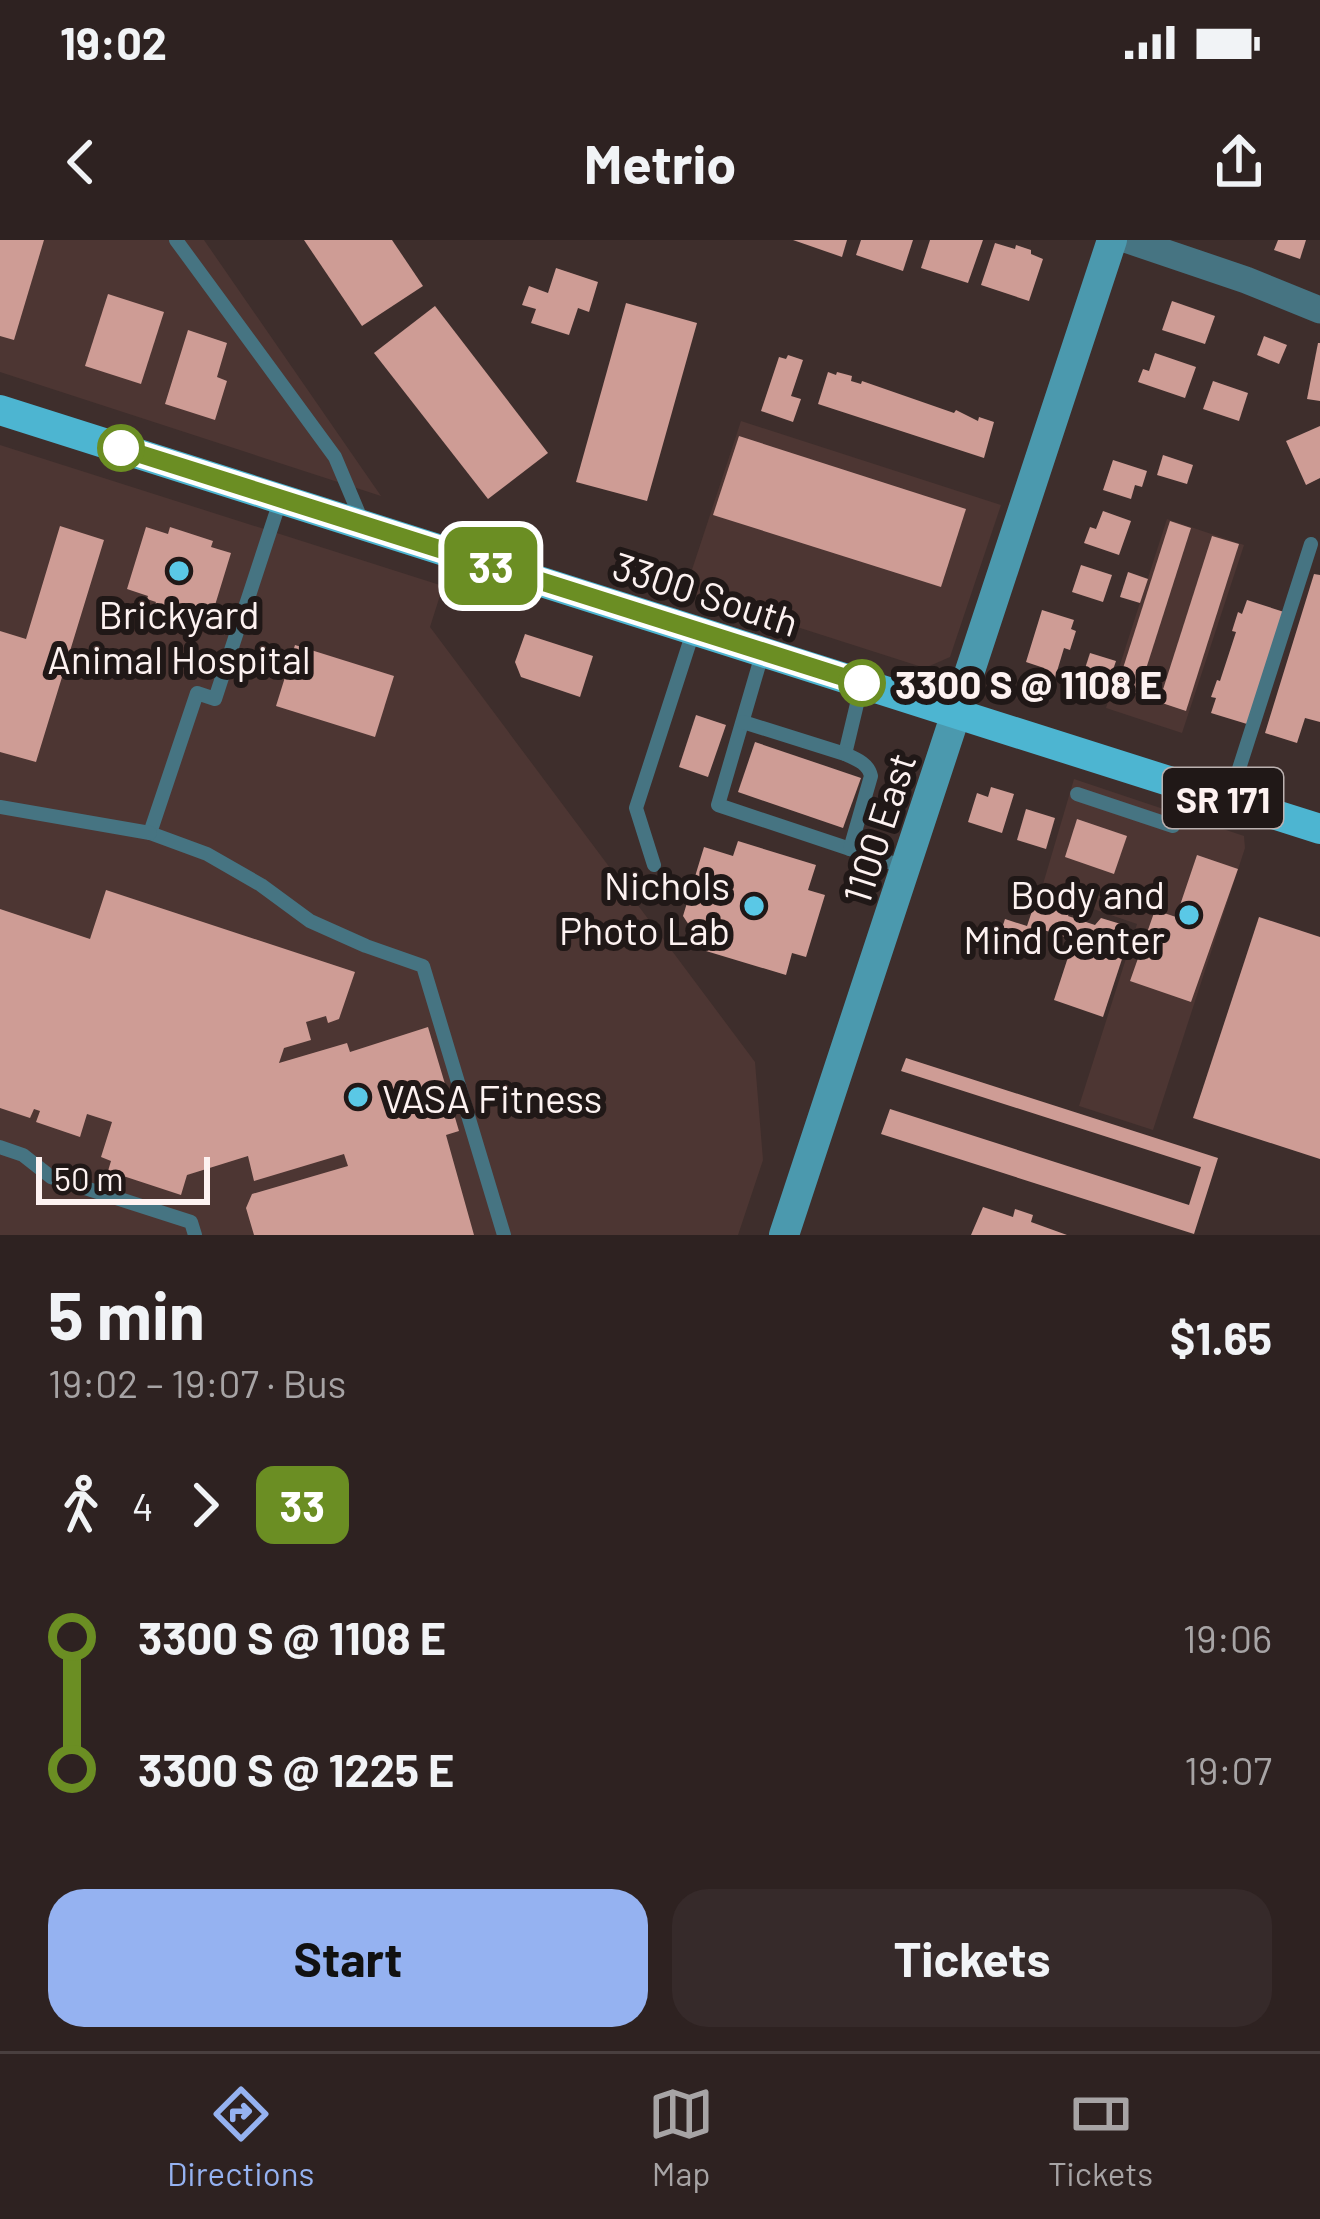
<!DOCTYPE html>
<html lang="en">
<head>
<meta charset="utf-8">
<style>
  :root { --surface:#2e2221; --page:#362a2a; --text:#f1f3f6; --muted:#a7a4a5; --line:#493f3f; --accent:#95b2f1 }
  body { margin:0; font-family:Barlow,sans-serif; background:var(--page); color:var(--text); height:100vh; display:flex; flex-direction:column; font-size:45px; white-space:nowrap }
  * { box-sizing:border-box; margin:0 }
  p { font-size:39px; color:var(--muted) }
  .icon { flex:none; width:66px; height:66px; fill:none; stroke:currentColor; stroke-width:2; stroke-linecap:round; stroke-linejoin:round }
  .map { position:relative; height:995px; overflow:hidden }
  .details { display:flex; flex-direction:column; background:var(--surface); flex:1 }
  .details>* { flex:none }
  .badge { padding:0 24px; border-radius:18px; font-size:42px; line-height:78px }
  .scale { position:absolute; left:36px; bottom:30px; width:174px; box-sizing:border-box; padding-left:12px; border:6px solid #fdf2f1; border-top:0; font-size:33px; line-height:42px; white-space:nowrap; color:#fdf2f1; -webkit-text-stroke:9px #201817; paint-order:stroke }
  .map>.badge { position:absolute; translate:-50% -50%; box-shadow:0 0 0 6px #fff }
  .legs { display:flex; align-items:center; gap:18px; height:132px; padding:0 48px; font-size:39px }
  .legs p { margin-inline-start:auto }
  .headline { display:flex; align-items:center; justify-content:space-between; height:204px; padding:0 48px }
  h1 { font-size:66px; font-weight:700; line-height:90px }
  .button { display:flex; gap:24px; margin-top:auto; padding:24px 48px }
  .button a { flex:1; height:138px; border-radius:36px; background:var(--accent); color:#111; font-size:48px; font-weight:700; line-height:138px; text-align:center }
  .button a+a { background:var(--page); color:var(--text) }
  ul { padding:0 48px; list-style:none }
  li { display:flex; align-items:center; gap:42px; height:132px; font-size:45px }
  li i { display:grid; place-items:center; width:18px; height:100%; margin:0 15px; background:currentColor }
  li i::after { content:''; width:30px; height:30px; margin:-15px; border:9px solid; border-radius:50%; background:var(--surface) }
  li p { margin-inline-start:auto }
  li:first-child i { background:linear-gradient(#0000 50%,currentColor 0) }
  li:last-child i { background:linear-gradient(currentColor 50%,#0000 0) }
  .status { display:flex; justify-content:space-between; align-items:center; height:84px; padding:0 60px; background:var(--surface); direction:ltr }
  .status svg { height:33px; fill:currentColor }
  header { display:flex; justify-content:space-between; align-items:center; height:156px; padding:0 48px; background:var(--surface); font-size:54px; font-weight:700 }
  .dock { display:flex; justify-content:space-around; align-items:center; height:168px; border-top:3px solid var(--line); background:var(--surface); font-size:33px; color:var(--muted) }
  .dock a { display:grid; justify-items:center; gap:6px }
  .dock .active { color:var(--accent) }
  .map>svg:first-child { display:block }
</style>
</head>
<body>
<div class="status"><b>19:02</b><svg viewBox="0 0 49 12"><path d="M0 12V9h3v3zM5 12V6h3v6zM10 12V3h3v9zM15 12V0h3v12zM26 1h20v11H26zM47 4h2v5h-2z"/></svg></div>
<header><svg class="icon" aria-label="back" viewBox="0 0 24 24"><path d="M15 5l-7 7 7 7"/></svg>Metrio<svg class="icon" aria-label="share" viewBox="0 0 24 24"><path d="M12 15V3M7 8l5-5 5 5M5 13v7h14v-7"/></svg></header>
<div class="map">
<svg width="1320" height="995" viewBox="0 0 1320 995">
  <rect width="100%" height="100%" fill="#3e2e2c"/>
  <!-- built -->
  <g fill="#4d3633">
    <path d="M0 0H204L381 256 0 132Z"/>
    <path d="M741 181 1001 265 950 417 925 428 685 351Z"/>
    <path d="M0 205 443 346 430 387 755 822 763 920 738 995H0Z"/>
    <path d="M1167 279 1244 305 1182 493 1106 468Z"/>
    <path d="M1074 539 1244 596 1245 608 1153 890 1079 866 1137 684 1041 651Z"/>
  </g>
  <!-- building -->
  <g fill="#ce9c95">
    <path d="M0 0H44L14 100 0 96Z"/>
    <path d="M304 0H392L423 46 362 86Z"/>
    <path d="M793 0H847L842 17Z"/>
    <path d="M861 0H913L903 31 856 15Z"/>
    <path d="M930 0H983L968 43 921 28Z"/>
    <path d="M1278 0H1306L1300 19 1274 10Z"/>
    <path d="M995 3 1015 9 1016 5 1031 10V14L1043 19 1029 61 981 45Z"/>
    <path d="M556 28 598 42 589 72 578 68 569 95 531 83 536 69 522 65 529 46 548 53Z"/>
    <path d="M108 54 164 72 141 144 85 126Z"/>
    <path d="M1172 61 1215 76 1205 104 1162 90Z"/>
    <path d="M626 63 697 83 647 261 576 242Z"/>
    <path d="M435 66 548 213 488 259 374 113Z"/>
    <path d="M188 90 227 103 217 137 227 141 215 180 165 164Z"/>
    <path d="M1264 96 1287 105 1279 124 1257 115Z"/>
    <path d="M1318 103H1320V161L1307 159Z"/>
    <path d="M1155 113 1196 127 1185 158 1138 142 1143 129 1149 131Z"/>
    <path d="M788 115 803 120 791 156 801 159 793 182 761 171 779 117 786 119Z"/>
    <path d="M828 132 836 135 837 132 852 136 851 141 861 144 862 141 954 173 956 170 978 181 979 177 994 182 984 218 818 164Z"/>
    <path d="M1213 141 1248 153 1239 181 1203 169Z"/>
    <path d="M1320 186V238L1306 245 1286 201Z"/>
    <path d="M739 196 966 269 941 347 713 275Z"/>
    <path d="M1163 215 1193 225 1187 244 1157 235Z"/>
    <path d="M1113 220 1147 231 1142 247 1135 245 1131 259 1103 250Z"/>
    <path d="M1103 271 1131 281 1119 315 1084 303 1090 287 1096 289Z"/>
    <path d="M1170 281 1191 288 1138 454 1117 447Z"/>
    <path d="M60 286 104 300 36 522 0 512V391L26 399Z"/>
    <path d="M146 287 168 294 170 287 213 301 211 307 231 313 212 375 191 368 189 372 181 370 179 375 154 367 156 362 147 359 148 356 127 349Z"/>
    <path d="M1212 296 1239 304 1186 471 1159 462Z"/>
    <path d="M1081 325 1112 335 1103 362 1072 352Z"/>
    <path d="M1128 332 1148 339 1140 363 1120 357Z"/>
    <path d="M1314 334 1320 335V482L1305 478 1297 503 1265 493Z"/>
    <path d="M1247 360 1284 372 1247 484 1211 473 1216 458 1211 457 1217 440 1220 441 1236 392 1232 391 1238 372 1242 374Z"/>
    <path d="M1042 370 1074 380 1071 389 1076 391 1070 410 1064 408 1055 438 1042 433 1044 428 1026 422Z"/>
    <path d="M525 394 593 416 580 457 521 437 515 422Z"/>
    <path d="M295 405 394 436 375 497 276 466Z"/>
    <path d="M1090 413 1116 421 1105 453 1080 444Z"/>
    <path d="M696 475 726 485 708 537 679 527Z"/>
    <path d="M755 502 861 538 843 588 738 552Z"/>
    <path d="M991 547 1014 554 1002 593 968 582 977 553 988 557Z"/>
    <path d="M1026 569 1055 578 1046 609 1017 600Z"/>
    <path d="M1077 579 1127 596 1114 634 1065 617Z"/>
    <path d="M738 601 816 625 808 650 825 655 806 717 792 713 786 735 706 711 683 676 704 607 733 616Z"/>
    <path d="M1197 615 1238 629 1191 762 1130 741 1155 670 1176 677Z"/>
    <path d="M106 650 355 732 339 779 328 783 326 776 306 782 311 800 284 808 279 823 347 803 350 812 428 787 459 891 446 895 474 995H254L246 968 252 954 348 926 344 914 254 941 248 916 187 935 181 955 108 931 111 921 101 917 112 882 87 874 80 897 36 882 40 871 34 869 30 878 0 868V669L90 699Z"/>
    <path d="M1037 656 1071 668 1068 676 1095 685 1101 678 1124 685 1115 714 1038 688 1029 716 996 706 1005 679 1027 686Z"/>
    <path d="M1259 677 1320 697V919L1193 878Z"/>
    <path d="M1073 702 1122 719 1103 777 1054 760Z"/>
    <path d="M906 818 1218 918 1194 994 881 894 890 869 1189 965 1201 927 901 831Z"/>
    <path d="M983 967 1013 977 1015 969 1033 975 1031 982 1067 995H971Z"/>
  </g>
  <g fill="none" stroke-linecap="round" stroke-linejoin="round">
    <!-- lane -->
    <g stroke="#467482" stroke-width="14">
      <path d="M176 0 335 217 362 281"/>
      <path d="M281 258 215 459 197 453 150 593 207 614 261 645 310 681 366 706 423 726 504 995"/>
      <path d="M763 411 718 565 907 628"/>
      <path d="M743 482 845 514 862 443"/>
      <path d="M845 514C856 519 868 523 871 536L850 609"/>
      <path d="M1077 554 1173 586"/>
      <path d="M1229 560 1311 304"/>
      <path d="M0 567 150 593"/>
      <path d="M654 625 636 568 694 389"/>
      <path d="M0 907 23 915 51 937 191 982 195 995"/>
    </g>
    <!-- street -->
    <path stroke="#467482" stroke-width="27" d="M1128 0 1246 40 1320 70"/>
    <!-- secondary -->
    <path stroke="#4b99ae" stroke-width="30" d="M784 995 1112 0"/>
    <!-- primary -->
    <path stroke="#4db5d1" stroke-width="30" d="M0 170 1320 589"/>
  </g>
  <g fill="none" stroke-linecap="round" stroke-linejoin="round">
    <defs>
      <path id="line-1" d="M121 208 862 443"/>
    </defs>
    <!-- line-1 casing -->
    <use href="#line-1" stroke="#fff" stroke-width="27"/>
    <!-- line-1 -->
    <use href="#line-1" stroke="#6b8e23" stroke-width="18"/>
  </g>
  <!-- markers -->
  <g fill="#fff" stroke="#6b8e23" stroke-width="6">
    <circle cx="121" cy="208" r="21"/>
    <circle cx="862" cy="443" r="21"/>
  </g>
  <g fill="#5ac8e6" stroke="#201817" stroke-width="4.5">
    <circle cx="179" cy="331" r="12"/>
    <circle cx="754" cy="666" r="12"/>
    <circle cx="1189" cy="675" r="12"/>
    <circle cx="358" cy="857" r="12"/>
  </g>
  <g text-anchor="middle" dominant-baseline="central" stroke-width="12" stroke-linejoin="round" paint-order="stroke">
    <!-- shield labels -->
    <rect fill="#201817" stroke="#bbb1b0" stroke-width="3" x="1163" y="528" width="120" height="60" rx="9"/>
    <g font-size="36" font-weight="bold" fill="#fdf2f1">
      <text x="1223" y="558">SR 171</text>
    </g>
    <!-- street labels -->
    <g font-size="39" fill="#fdf2f1" stroke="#201817">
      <text transform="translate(706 353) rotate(18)">3300 South</text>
      <text transform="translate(878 588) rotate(-72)">1100 East</text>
    </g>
    <!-- poi labels -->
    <g font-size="39" fill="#fdf2f1" stroke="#201817" text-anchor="end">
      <text x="179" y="373" text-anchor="middle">Brickyard<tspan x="179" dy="45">Animal Hospital</tspan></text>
      <text x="730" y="644">Nichols<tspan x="730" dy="45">Photo Lab</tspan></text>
      <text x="1165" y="653">Body and<tspan x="1165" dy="45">Mind Center</tspan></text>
      <text x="382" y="857" text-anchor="start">VASA Fitness</text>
    </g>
    <!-- stop labels -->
    <g font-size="39" font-weight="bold" fill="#fdf2f1" stroke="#201817" text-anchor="start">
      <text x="895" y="443">3300 S @ 1108 E</text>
    </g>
  </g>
</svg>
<div class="scale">50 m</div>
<b class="badge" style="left:491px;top:326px;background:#6b8e23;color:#fff">33</b>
</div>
<section class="details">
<div class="headline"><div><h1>5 min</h1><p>19:02 – 19:07 · Bus</p></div><b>$1.65</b></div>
<div class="legs"><svg class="icon" aria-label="walk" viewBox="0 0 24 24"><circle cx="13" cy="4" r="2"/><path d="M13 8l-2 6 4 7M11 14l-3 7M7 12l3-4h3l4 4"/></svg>4<svg class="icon" aria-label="forward" viewBox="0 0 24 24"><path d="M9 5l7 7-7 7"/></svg><b class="badge" style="background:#6b8e23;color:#fff">33</b></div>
<ul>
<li><i style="color:#6b8e23"></i><b>3300 S @ 1108 E</b><p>19:06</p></li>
<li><i style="color:#6b8e23"></i><b>3300 S @ 1225 E</b><p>19:07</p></li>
</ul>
<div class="button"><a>Start</a><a>Tickets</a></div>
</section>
<nav class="dock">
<a class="active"><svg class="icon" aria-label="directions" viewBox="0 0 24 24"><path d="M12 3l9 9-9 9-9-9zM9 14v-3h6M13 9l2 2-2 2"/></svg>Directions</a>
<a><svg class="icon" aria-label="map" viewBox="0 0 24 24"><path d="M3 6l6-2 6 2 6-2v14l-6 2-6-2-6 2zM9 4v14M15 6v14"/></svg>Map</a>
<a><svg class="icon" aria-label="tickets" viewBox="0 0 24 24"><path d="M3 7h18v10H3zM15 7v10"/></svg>Tickets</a>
</nav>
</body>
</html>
